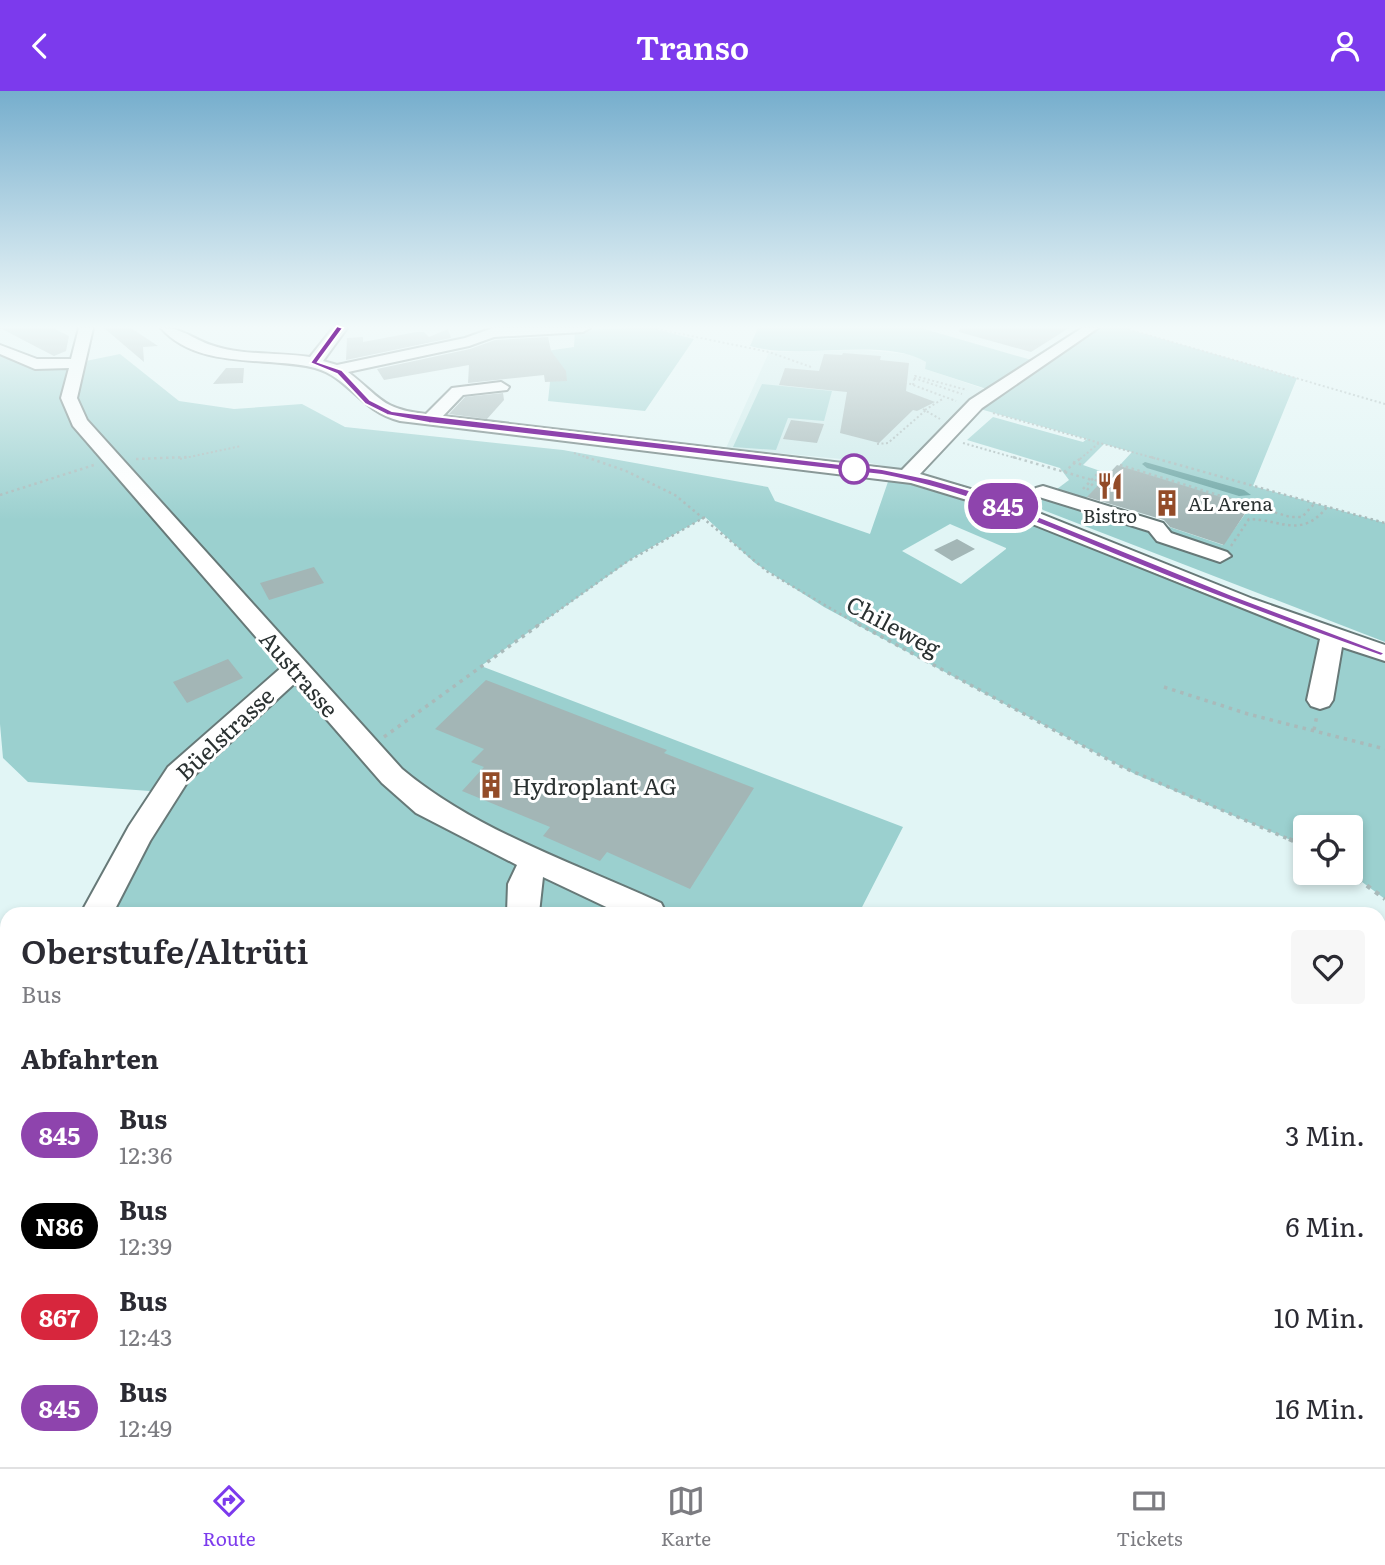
<!DOCTYPE html>
<html lang="de">
<head>
<meta charset="utf-8">
<style>
  :root { --surface:#fff; --page:#f7f7f7; --text:#2b2b33; --muted:#7c7c81; --line:#e1e1e2; --accent:#7c3aed }
  body { margin:0; font-family:Literata,serif; background:var(--page); color:var(--text); height:100vh; display:flex; flex-direction:column; font-size:26px; white-space:nowrap }
  * { box-sizing:border-box; margin:0 }
  p { font-size:23px; color:var(--muted) }
  .icon { flex:none; width:38px; height:38px; fill:none; stroke:currentColor; stroke-width:2; stroke-linecap:round; stroke-linejoin:round }
  .map { position:relative; flex:1; overflow:hidden }
  .panel { position:absolute; left:0px; top:816px; width:1386px; height:562px; display:flex; flex-direction:column; background:var(--surface); border-radius:21px 21px 0 0; box-shadow:0 4px 10px #0003 }
  .panel>* { flex:none }
  .badge { padding:0 14px; border-radius:23px; font-size:24px; line-height:46px }
  .buttons { position:absolute; left:1293px; top:724px; display:grid; gap:14px }
  .buttons a { display:grid; place-items:center; width:70px; height:70px; border-radius:7px; background:var(--surface); box-shadow:0 4px 10px #0003; font-size:35px }
  .map>.badge { position:absolute; translate:-50% -50%; box-shadow:0 0 0 4px #fff }
  h2 { padding:0 21px; font-size:26px; line-height:63px }
  .round { display:grid; place-items:center; flex:none; width:74px; height:74px; border-radius:7px; background:var(--page) }
  .headline { display:flex; align-items:center; justify-content:space-between; height:119px; padding:0 21px }
  h1 { font-size:33px; font-weight:600; line-height:52px }
  ul { padding:0; list-style:none }
  li { display:flex; align-items:center; gap:21px; height:91px; padding:0 21px }
  li div { flex:1 }
  li b { display:block; font-size:26px }
  li em { font-style:normal }
  li .badge { min-width:77px; font-weight:700; text-align:center }
  header { display:flex; justify-content:space-between; align-items:center; height:91px; padding:0 21px; background:var(--accent); color:#fff; font-size:32px; font-weight:600 }
  .tabs { display:flex; justify-content:space-around; align-items:center; height:98px; border-top:2px solid var(--line); background:var(--surface); font-size:19px; color:var(--muted) }
  .tabs a { display:grid; justify-items:center; gap:4px }
  .tabs .on { color:var(--accent) }
  .map>svg:first-child { display:block }
</style>
</head>
<body>
<header><svg class="icon" aria-label="back" viewBox="0 0 24 24"><path d="M15 5l-7 7 7 7"/></svg>Transo<svg class="icon" aria-label="person" viewBox="0 0 24 24"><circle cx="12" cy="8" r="4"/><path d="M4 21q1-7 8-7t8 7"/></svg></header>
<div class="map">
<svg width="1385" height="1376" viewBox="0 0 1385 1376">
  <rect width="100%" height="100%" fill="#e1f5f5"/>
  <!-- built -->
  <path fill="#cdeaea" d="M866 259 915 264 926 271 925 278 993 301 910 381 862 370 726 357 769 261Z"/>
  <!-- green -->
  <g fill="#9bd0cf" fill-rule="evenodd">
    <path d="M651 237 694 248 645 320 548 310 550 291 539 261 574 256 575 239Z"/>
    <path d="M758 237H921L1038 271 1091 237H1124L1297 287 1253 395 1385 432V551L1043 419 1037 413 1069 389 1060 377 967 349 993 326 1083 351 1087 348 973 316 993 300 925 278 926 271C883 245 801 270 750 255ZM1104 353 1132 361 1119 375 1250 416 1223 454 1086 408 1109 383 1083 374Z"/>
    <path d="M0 258 30 272H76L120 263 179 310 234 318 302 313 345 336 563 359 768 396 775 410 870 443 891 382 907 385 1385 562V808L1350 782 1351 737H1306L1305 755 1135 683 824 516 755 472 705 426 636 465 481 575 903 736 859 822H97L163 701 28 691 3 667 0 633ZM950 433 1006 457V458L961 493 902 460Z"/>
    <path d="M762 293 832 300 824 330 788 327 776 359 733 356Z"/>
    <path d="M7 1070V1370H1379V1191L1385 1194V1376H0V1099Z"/>
  </g>
  <!-- water -->
  <path fill="#6ca5a4" d="M1145 371 1244 399 1251 404 1239 405 1147 377 1142 373Z"/>
  <!-- building -->
  <g fill="#a3b6b6">
    <path d="M0 237H53L69 245 66 260 54 265Z"/>
    <path d="M104 237H131L158 255 143 256 144 271Z"/>
    <path d="M960 237H1069L1031 261 959 241Z"/>
    <path d="M448 238 451 247 346 269 347 247 363 246V251L416 241H424L429 246Z"/>
    <path d="M548 246 551 260 566 280 567 290 545 291 544 284 468 292 469 274 384 289 377 278 470 258 495 249Z"/>
    <path d="M843 262 881 265 880 269 909 272 906 300 935 311 917 320 913 319 879 352 840 342 847 301 779 294 785 277 819 280 824 263 842 264Z"/>
    <path d="M226 277H244L243 292 213 293Z"/>
    <path d="M503 302 504 309 487 328 449 323 465 306Z"/>
    <path d="M791 329 824 333 817 352 783 348Z"/>
    <path d="M1117 374 1250 415 1224 454 1170 436 1164 429 1087 406Z"/>
    <path d="M957 448 975 458 952 470 934 459Z"/>
    <path d="M314 476 324 492 269 509 260 492Z"/>
    <path d="M228 568 243 587 187 612 173 591Z"/>
    <path d="M486 589 667 659 664 662 754 697 690 798 607 761 600 770 543 745 550 736 462 700 484 676 471 671 484 658 435 638Z"/>
  </g>
  <g fill="none" stroke-linecap="round" stroke-linejoin="round">
    <defs>
      <g id="minor">
        <path d="M79 237H93L77 307 87 329 402 678C476 740 574 772 661 812L666 822H619L543 786 539 822H507L508 793 517 774 416 722 382 692 295 592 188 690 150 750 113 822H81L129 735 168 676 282 576 73 335 61 307 69 277 35 278 0 263V254L37 268H71Z"/>
        <path d="M161 237C181 236 193 248 211 254 242 265 278 261 310 266L333 237H347L323 270 337 274 465 247 493 237H590L583 241 494 246 469 255 348 281C381 306 380 318 426 323L452 297 501 291 509 296 507 299 463 304 443 325 902 379 970 309 1082 237H1098L982 317 920 383 1004 408 1253 508 1385 554V570L1342 556 1333 609 1329 615 1320 618 1311 615 1307 609 1320 548 990 416 911 392 400 330C360 320 349 286 315 277 266 265 198 279 161 237Z"/>
        <path d="M1043 395 1163 432 1171 442 1227 461 1231 465 1220 471 1157 450 1149 440 1036 405 1033 401 1036 397Z"/>
        <path d="M7 1050V1116L0 1119V1053Z"/>
        <path d="M1379 1169 1385 1172V1216L1379 1213Z"/>
        <path d="M710 1370H759L762 1376H712Z"/>
        <path d="M1287 1370H1335V1376H1285Z"/>
      </g>
    </defs>
    <!-- minor casing -->
    <use href="#minor" stroke="#677978" stroke-width="4"/>
    <!-- path-far3 -->
    <g stroke="#a9baba" stroke-width="2" stroke-dasharray="2 2.5" stroke-linecap="butt">
      <path d="M652 237 769 261 811 276"/>
      <path d="M1124 237 1385 313"/>
      <path d="M914 287 962 303"/>
      <path d="M905 291 956 310"/>
      <path d="M913 294 915 285 967 299"/>
      <path d="M923 318 940 328"/>
      <path d="M925 319 944 307"/>
      <path d="M993 322 1157 368"/>
      <path d="M963 352 1019 368"/>
      <path d="M877 353 888 352 926 319"/>
      <path d="M574 362 591 368"/>
      <path d="M180 368 241 355"/>
      <path d="M1080 368 1099 352"/>
    </g>
    <!-- path-far2 -->
    <g stroke="#a9baba" stroke-width="2.5" stroke-dasharray="2.5 3.5" stroke-linecap="butt">
      <path d="M586 366 626 380 675 404 768 481 861 535"/>
      <path d="M1013 366 1092 389"/>
      <path d="M1151 366 1385 432"/>
      <path d="M136 368 188 366"/>
      <path d="M1073 371 1083 374"/>
      <path d="M1120 374 1290 426H1302L1315 412"/>
      <path d="M1064 381 1082 366"/>
      <path d="M1083 398 1099 381"/>
      <path d="M1087 399 1099 386"/>
      <path d="M0 404 94 374"/>
      <path d="M1231 455 1249 428C1283 429 1301 448 1327 416"/>
      <path d="M537 535 625 472 705 426"/>
    </g>
    <!-- path-far1 -->
    <g stroke="#a9baba" stroke-width="3.5" stroke-dasharray="3.5 5" stroke-linecap="butt">
      <path d="M858 533 1120 675 1293 750"/>
      <path d="M1164 596 1248 623 1385 658"/>
      <path d="M1314 639 1317 624"/>
      <path d="M384 646 540 533"/>
    </g>
    <!-- path -->
    <g stroke="#a9baba" stroke-width="4.5" stroke-dasharray="4.5 6" stroke-linecap="butt">
      <path d="M1289 748 1306 755"/>
      <path d="M1350 782 1385 808"/>
    </g>
    <!-- minor -->
    <use href="#minor" fill="#fff" fill-rule="evenodd"/>
  </g>
  <!-- sky -->
  <linearGradient id="sky" x2="0" y2="1"><stop stop-color="#76aecd"/><stop offset="0.55" stop-color="#f2fafa"/><stop offset="1" stop-color="#f2fafa" stop-opacity="0"/></linearGradient>
  <rect width="1385" height="429" fill="url(#sky)"/>
  <!-- line -->
  <path fill="#8e44ad" stroke="#fff" stroke-width="2" d="M337 235 343 237 318 271 342 279 370 309 392 320 882 378 930 388 983 403 1232 504 1385 562 1381 565C1302 537 1224 509 1147 477 1060 442 975 402 882 384L429 332 387 324 365 313 337 283 310 272Z"/>
  <!-- icons -->
  <defs>
    <symbol id="restaurant-bare" viewBox="-9 -9 18 18"><path d="M-5-6h1v4h1v-4h1v4h1v-4h1v5L-1.5 .5V6h-2V.5L-5-1ZM5-6V6H3V1.5H1.5Q1.5-4 5-6Z" fill="#934b28" stroke="#fff" stroke-width="2.5" paint-order="stroke"/></symbol>
    <symbol id="building-bare" viewBox="-9 -9 18 18"><path d="M-4-6H4V6H1V3H-1V6H-4ZM-2.5-4.3h1.7v1.8h-1.7ZM.8-4.3h1.7v1.8H.8ZM-2.5-1h1.7V.8h-1.7ZM.8-1h1.7V.8H.8Z" fill="#934b28" stroke="#fff" stroke-width="2.5" paint-order="stroke"/></symbol>
  </defs>
  <g fill-rule="evenodd">
    <use href="#restaurant-bare" x="1091" y="376" width="38" height="38"/>
    <use href="#building-bare" x="1148" y="393" width="38" height="38"/>
    <use href="#building-bare" x="472" y="675" width="38" height="38"/>
  </g>
  <!-- markers -->
  <circle fill="#fff" stroke="#8e44ad" stroke-width="3.5" cx="854" cy="378" r="14"/>
  <g text-anchor="middle" dominant-baseline="central" stroke-width="6" stroke-linejoin="round" paint-order="stroke">
    <!-- far-poi labels -->
    <g font-size="19" fill="#2a3131" stroke="#fff" text-anchor="start">
      <text x="1188" y="412">AL Arena</text>
      <text x="1110" y="424" text-anchor="middle">Bistro</text>
    </g>
    <!-- street labels -->
    <g font-size="23" fill="#2a3131" stroke="#fff">
      <text transform="translate(894 534) rotate(28)">Chileweg</text>
      <text transform="translate(300 582) rotate(49)">Austrasse</text>
      <text transform="translate(224 642) rotate(-43)">Büelstrasse</text>
    </g>
    <!-- poi labels -->
    <g font-size="23" fill="#2a3131" stroke="#fff" text-anchor="start">
      <text x="512" y="694">Hydroplant AG</text>
    </g>
  </g>
</svg>
<div class="buttons">
<a><svg class="icon" aria-label="locate" viewBox="0 0 24 24"><circle cx="12" cy="12" r="6"/><path d="M12 2v4M12 18v4M2 12h4M18 12h4"/></svg></a>
</div>
<b class="badge" style="left:1003px;top:415px;background:#8e44ad;color:#fff">845</b>
<section class="panel">
<div class="headline"><div><h1>Oberstufe/Altrüti</h1><p>Bus</p></div><a class="round"><svg class="icon" aria-label="heart" viewBox="0 0 24 24"><path d="M12 20l-8-8c-3-5 5-10 8-4 3-6 11-1 8 4z"/></svg></a></div>
<h2>Abfahrten</h2>
<ul>
<li><span class="badge" style="background:#8e44ad;color:#fff">845</span><div><b>Bus</b><p>12:36</p></div><em>3 Min.</em></li>
<li><span class="badge" style="background:#000;color:#fff">N86</span><div><b>Bus</b><p>12:39</p></div><em>6 Min.</em></li>
<li><span class="badge" style="background:#d7263d;color:#fff">867</span><div><b>Bus</b><p>12:43</p></div><em>10 Min.</em></li>
<li><span class="badge" style="background:#8e44ad;color:#fff">845</span><div><b>Bus</b><p>12:49</p></div><em>16 Min.</em></li>
</ul>
</section>
</div>
<nav class="tabs">
<a class="on"><svg class="icon" aria-label="directions" viewBox="0 0 24 24"><path d="M12 3l9 9-9 9-9-9zM9 14v-3h6M13 9l2 2-2 2"/></svg>Route</a>
<a><svg class="icon" aria-label="map" viewBox="0 0 24 24"><path d="M3 6l6-2 6 2 6-2v14l-6 2-6-2-6 2zM9 4v14M15 6v14"/></svg>Karte</a>
<a><svg class="icon" aria-label="tickets" viewBox="0 0 24 24"><path d="M3 7h18v10H3zM15 7v10"/></svg>Tickets</a>
</nav>
</body>
</html>
